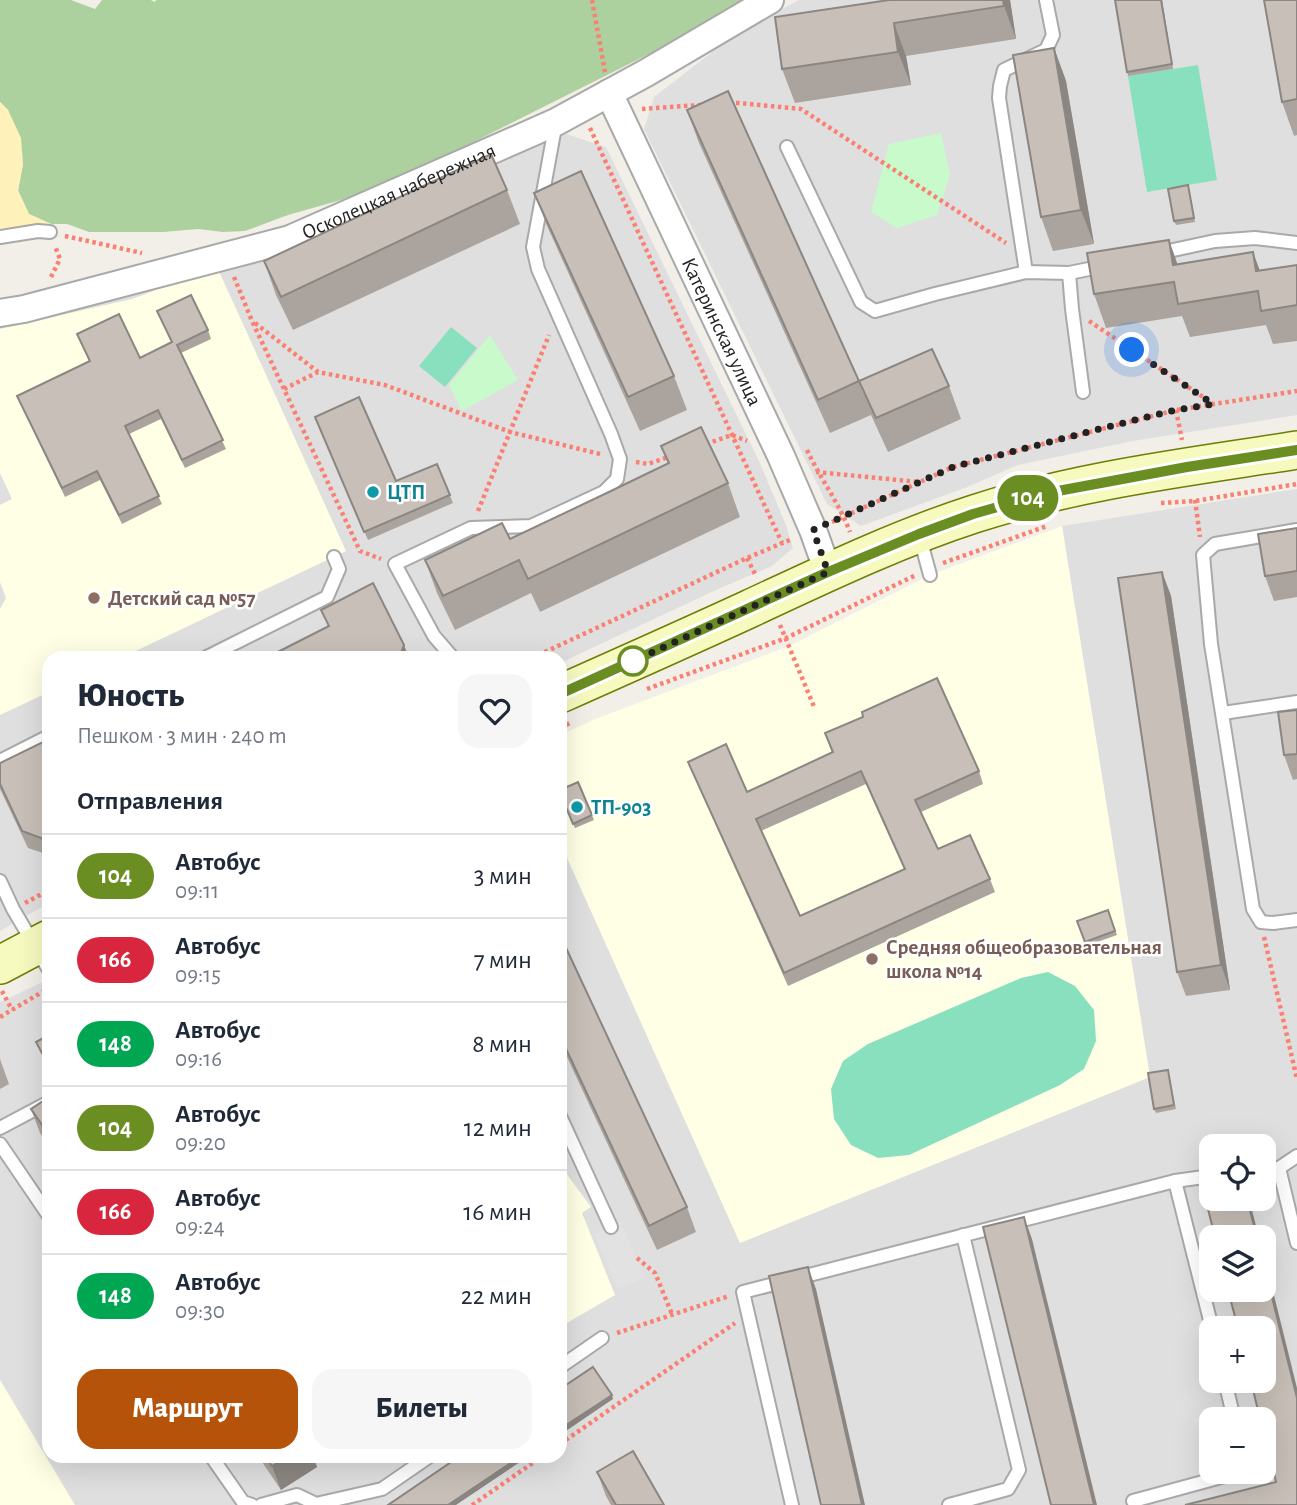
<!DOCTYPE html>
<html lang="ru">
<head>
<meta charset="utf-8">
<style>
  :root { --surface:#fff; --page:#f6f6f7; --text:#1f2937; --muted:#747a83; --line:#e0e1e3; --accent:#b45309 }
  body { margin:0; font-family:"Alegreya Sans",sans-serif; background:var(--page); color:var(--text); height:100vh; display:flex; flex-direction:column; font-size:26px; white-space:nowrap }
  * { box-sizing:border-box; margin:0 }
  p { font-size:23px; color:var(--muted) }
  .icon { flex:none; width:38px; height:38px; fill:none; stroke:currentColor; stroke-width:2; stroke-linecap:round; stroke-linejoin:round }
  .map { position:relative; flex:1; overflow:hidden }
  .details { position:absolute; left:42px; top:651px; width:525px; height:812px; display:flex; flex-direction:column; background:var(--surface); border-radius:21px; box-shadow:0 7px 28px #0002 }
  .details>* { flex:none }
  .badge { padding:0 14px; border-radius:23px; font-size:24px; line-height:46px }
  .controls { position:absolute; left:1199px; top:1134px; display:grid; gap:14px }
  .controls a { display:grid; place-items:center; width:77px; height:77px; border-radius:14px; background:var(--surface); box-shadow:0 7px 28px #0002; font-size:35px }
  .you { position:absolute; width:35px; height:35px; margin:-18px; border:5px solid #fff; border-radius:50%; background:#1a73e8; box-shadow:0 0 0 10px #1a73e833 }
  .map>.badge { position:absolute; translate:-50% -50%; box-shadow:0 0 0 4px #fff }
  h2 { padding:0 35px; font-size:26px; line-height:63px }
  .round { display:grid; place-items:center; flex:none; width:74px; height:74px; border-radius:21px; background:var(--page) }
  .overview { display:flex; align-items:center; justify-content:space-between; height:119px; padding:0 35px }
  h1 { font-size:33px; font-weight:800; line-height:52px }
  .cta { display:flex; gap:14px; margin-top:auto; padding:14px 35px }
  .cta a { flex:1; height:80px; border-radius:21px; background:var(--accent); color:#fff; font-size:28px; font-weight:800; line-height:80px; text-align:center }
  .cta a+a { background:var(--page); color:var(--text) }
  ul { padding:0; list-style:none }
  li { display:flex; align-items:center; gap:21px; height:84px; padding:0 35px; border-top:2px solid var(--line) }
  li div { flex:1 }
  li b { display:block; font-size:26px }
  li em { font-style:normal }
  li .badge { min-width:77px; font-weight:700; text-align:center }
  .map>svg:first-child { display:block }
</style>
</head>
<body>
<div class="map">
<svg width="1297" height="1505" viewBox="0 0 1297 1505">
  <rect width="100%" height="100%" fill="#f2efe9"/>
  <!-- residential -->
  <g fill="#e0dfdf" fill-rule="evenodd">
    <path d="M799 0H1297V415L1133 441 1018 465 967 487 861 526 827 504 644 129 654 97 738 32Z"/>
    <path d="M566 134 606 147 759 461 786 525 793 548 772 566 718 589 560 663V658H49V903L0 931V320L385 196Z"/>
    <path d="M1297 489V1505H0V1002L49 979V1456H560V842L740 1243 1150 1077 1062 526ZM1211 1146H1264V1199H1211ZM1211 1237H1264V1290H1211ZM1211 1328H1264V1381H1211ZM1211 1419H1264V1472H1211Z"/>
  </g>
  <!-- education -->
  <g fill="#ffffe5">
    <path d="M217 267 346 551 121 658H49V692L0 715V609L6 598 0 582V505L12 499 0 473V329L132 299Z"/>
    <path d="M1062 526 1150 1077 740 1243 560 842V735L598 718 789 646 930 575Z"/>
    <path d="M560 1165 591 1207 582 1213 615 1295 560 1327Z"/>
    <path d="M0 1380 75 1505H0Z"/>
  </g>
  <!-- forest -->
  <path fill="#add19e" d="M0 0H71L95 9 102 0H151L154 2 157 0H743L657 50 402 178 341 200 288 215 245 231 223 232 198 229 163 232H89L67 224H51L29 214 18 190 23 164 8 110 0 102Z"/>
  <!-- sand -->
  <path fill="#fff1ba" d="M0 102 8 110 21 138 23 164 18 191 29 214 51 224 0 230Z"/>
  <!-- park -->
  <g fill="#c8facc">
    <path d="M941 133 950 175 937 215 897 228 871 212 889 144Z"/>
    <path d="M490 335 518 380 462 411 449 385Z"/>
  </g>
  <!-- pitch -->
  <g fill="#88e0be">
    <path d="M1198 65 1217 180 1147 192 1128 76Z"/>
    <path d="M451 327 477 348 445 387 419 366Z"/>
    <path d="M1048 972 1075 986 1094 1010 1096 1041 1084 1069 1060 1085 909 1155 878 1158 851 1145 834 1119 831 1089 843 1061 868 1044 1021 978Z"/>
  </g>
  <!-- parking -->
  <path fill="#e2e2e2" d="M621 1222 645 1278 618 1289 594 1234Z"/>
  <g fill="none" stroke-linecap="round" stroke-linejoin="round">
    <defs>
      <g id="service">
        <path d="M787 147 861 302 875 311 935 294 1026 272 1069 273 1104 266"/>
        <path d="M0 237 38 231 50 232"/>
        <path d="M1159 253 1215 241 1255 238 1297 243"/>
        <path d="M1026 272 999 98 1000 86 1004 70 1046 50 1053 35 1046 0"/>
        <path d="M1069 273 1072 309 1083 392"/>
        <path d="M1297 530 1215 544 1203 555 1211 644 1253 909 1261 922 1273 923 1297 920"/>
        <path d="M920 538 930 575"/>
        <path d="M205 658 327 597 339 569 334 557"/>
        <path d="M453 658 434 636 395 564 471 528 531 526 604 492 617 479 620 459 611 434 538 269 533 247 556 122"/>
        <path d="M1223 713 1297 702"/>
        <path d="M0 761 49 736"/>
        <path d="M0 881 13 909 49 970"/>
        <path d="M560 1116 611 1227"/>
        <path d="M0 1128 49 1102"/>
        <path d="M0 1144 49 1216"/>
        <path d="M1279 1168 1297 1243"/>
        <path d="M1264 1170 1279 1168 1297 1156"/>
        <path d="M1175 1181 1212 1328"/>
        <path d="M560 1367 602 1338"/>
        <path d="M1225 1381 1234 1419"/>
        <path d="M211 1456 243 1502 252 1505"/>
        <path d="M1133 1501 1225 1476 1227 1472"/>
        <path d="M261 1505 297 1495 316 1504 382 1489 430 1456"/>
        <path d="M792 1505 743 1292 1175 1181 1211 1176"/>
        <path d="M949 1505 1008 1489 1019 1470 963 1235"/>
      </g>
      <g id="minor">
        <path id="s1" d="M609 93 781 456 813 530 828 572"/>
        <path id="s2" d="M0 313 24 309 290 239 556 122 646 73 770 0"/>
      </g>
      <g id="secondary">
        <path d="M560 694C623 666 686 638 749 609 822 575 897 539 974 514 1079 480 1189 467 1297 450"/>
        <path d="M0 965 49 939"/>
      </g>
    </defs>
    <!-- service casing -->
    <use href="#service" stroke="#a9a9a9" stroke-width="16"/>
    <!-- minor casing -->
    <use href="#minor" stroke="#a9a9a9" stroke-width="30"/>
    <!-- secondary casing -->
    <use href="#secondary" stroke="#707d05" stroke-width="40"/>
    <!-- path -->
    <g stroke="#fa8072" stroke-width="4.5" stroke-dasharray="3.5 3.5" stroke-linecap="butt">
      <path d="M592 0 605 72"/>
      <path d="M729 103H739L801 109 1006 243"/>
      <path d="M642 109 700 105"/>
      <path d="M590 128 782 543"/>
      <path d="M65 236 142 253"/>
      <path d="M51 277 60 259 55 246"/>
      <path d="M234 277 252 321 360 551 381 559"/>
      <path d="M1089 321 1212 403"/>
      <path d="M255 323 318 372"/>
      <path d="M284 389 318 372 385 385 510 432 600 454"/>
      <path d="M1176 410 1182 440"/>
      <path d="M706 444 732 435 747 441"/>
      <path d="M807 450C820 478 839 503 850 532"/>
      <path d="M636 462 648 464 671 456"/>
      <path d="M816 472 919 482"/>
      <path d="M1195 500 1200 537"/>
      <path d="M1161 503 1195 501 1297 484"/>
      <path d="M478 511 549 335"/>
      <path d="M832 522 953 467 1176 410 1297 391"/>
      <path d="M747 558 756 576"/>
      <path d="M943 563 1047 526"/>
      <path d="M780 625 815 709"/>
      <path d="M532 658 747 558 792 539"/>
      <path d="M647 689 786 638 916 575"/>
      <path d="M560 728 572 722"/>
      <path d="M25 903 49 890"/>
      <path d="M1264 937 1297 1079"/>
      <path d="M2 991 12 1010"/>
      <path d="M0 1017 49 988"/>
      <path d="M637 1258 655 1273 672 1314"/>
      <path d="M617 1333 729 1296"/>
      <path d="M560 1444 735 1323"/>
      <path d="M472 1505 543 1456"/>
    </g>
    <!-- service -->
    <use href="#service" stroke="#fff" stroke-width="12"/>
    <!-- minor -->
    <use href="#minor" stroke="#fff" stroke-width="26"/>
    <!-- secondary -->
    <use href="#secondary" stroke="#f7fabf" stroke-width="37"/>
  </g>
  <!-- wall -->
  <g fill="#aba49e" fill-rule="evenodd">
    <path d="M1010 0 1016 39 906 56 911 85 795 103 782 69 775 17Z"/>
    <path d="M1115 0H1162L1173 69 1128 76Z"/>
    <path d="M1297 0V135L1294 136 1282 102Z"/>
    <path d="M1054 48 1066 81 1094 244 1053 251 1041 217Z"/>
    <path d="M687 110 859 381 949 386 961 419 888 452 871 415 830 433 699 143Z"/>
    <path d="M1188 185 1195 222 1176 225 1174 221Z"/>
    <path d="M507 190 520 224 293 330 276 295 264 261Z"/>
    <path d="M534 193 674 376 687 410 640 431 547 226Z"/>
    <path d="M1253 252 1260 271 1297 265V341L1273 344 1266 325 1190 337 1182 316 1106 328 1094 294 1178 264Z"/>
    <path d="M157 311 208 330 211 339 181 353 226 449 185 468 161 419 129 434 162 504 122 524 100 480 65 497 17 396 89 361 77 334 140 358 172 343Z"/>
    <path d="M318 425 396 481 437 464 453 503 368 540Z"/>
    <path d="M661 446 728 483 740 517 540 612 531 593 455 630 437 593 425 560 510 539 668 464Z"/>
    <path d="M1297 528V597L1274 601 1265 576Z"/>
    <path d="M1162 572 1171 596 1230 990 1186 996 1177 972Z"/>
    <path d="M1297 710V779L1293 780 1284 755Z"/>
    <path d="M825 733 979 771 983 784 921 812 938 849 990 879 995 892 788 986 693 774 688 762 747 792 832 753ZM866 784 904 869 800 916 761 831Z"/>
    <path d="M49 739V855L28 848 0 789V763Z"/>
    <path d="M578 782 594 820 575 828 560 795Z"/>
    <path d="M1108 910 1117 935 1086 946 1077 921Z"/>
    <path d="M560 935 687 1207 696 1232 657 1250 560 1042Z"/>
    <path d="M49 1035V1062L47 1063 36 1042Z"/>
    <path d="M0 1059 9 1084 0 1089Z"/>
    <path d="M1168 1070 1176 1109 1156 1113 1154 1109Z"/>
    <path d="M49 1097V1147L40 1133 31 1109Z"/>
    <path d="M258 1456H313L317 1467 281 1490Z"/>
    <path d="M597 1472 664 1505H611L606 1496Z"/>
  </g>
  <!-- shaded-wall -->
  <g fill="#8b8681">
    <path d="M1003 0H1010L1016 39 1004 6Z"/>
    <path d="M1161 0H1162L1173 69 1172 64Z"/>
    <path d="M894 23 906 56 911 85 898 52Z"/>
    <path d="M1054 48 1066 81 1094 244 1081 210Z"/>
    <path d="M1169 240 1181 274 1173 265Z"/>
    <path d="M1253 252 1265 286 1256 271Z"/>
    <path d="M1162 572 1171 596 1230 990 1221 965Z"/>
    <path d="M404 645 409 658H399Z"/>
    <path d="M1247 1199H1249L1259 1237H1257Z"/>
    <path d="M1024 1217 1032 1239 1097 1505H1094Z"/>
    <path d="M1264 1255 1297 1388V1398L1264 1265Z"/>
    <path d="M808 1267 816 1289 865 1505H862Z"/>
    <path d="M612 1395 613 1399 560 1435V1429Z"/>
    <path d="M288 1456H313L317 1467 281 1490 272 1466Z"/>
    <path d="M521 1456H529L456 1505H448Z"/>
  </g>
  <!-- building -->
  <g fill="#c7bfb8" stroke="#8b8681" stroke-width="2" fill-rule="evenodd">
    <path d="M889 0H1003L1004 6 894 23 898 52 782 69 775 17Z"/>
    <path d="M1115 0H1161L1172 64 1127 72Z"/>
    <path d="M1264 0H1297V99L1282 102Z"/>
    <path d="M1054 48 1081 210 1041 217 1013 55Z"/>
    <path d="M728 91 859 381 818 400 687 110Z"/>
    <path d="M491 154 507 190 281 297 264 261Z"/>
    <path d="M581 171 674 376 628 397 534 193Z"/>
    <path d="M1188 185 1194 218 1174 221 1168 189Z"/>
    <path d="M1169 240 1173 265 1253 252 1256 271 1297 265V305L1261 311 1258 291 1178 304 1174 282 1094 294 1087 253Z"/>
    <path d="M191 295 208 330 177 345 223 440 182 460 158 410 125 426 159 496 119 515 97 471 62 488 17 396 90 361 77 334 119 314 140 358 172 342 157 311Z"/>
    <path d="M932 349 949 386 876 418 859 381Z"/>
    <path d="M359 397 396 481 437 464 450 495 364 532 315 417Z"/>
    <path d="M701 427 728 483 528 579 519 560 443 596 425 560 502 523 510 539 611 491 669 463 661 446Z"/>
    <path d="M1297 528V571L1265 576 1258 534Z"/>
    <path d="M1162 572 1221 965 1177 972 1118 578Z"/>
    <path d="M373 583 404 645 399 658H266L329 626 321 610Z"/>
    <path d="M937 678 979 771 915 800 938 849 970 835 990 879 784 973 688 762 726 744 747 792 833 752 825 733 863 717 862 712ZM861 771 905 869 800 916 756 819Z"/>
    <path d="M1297 710V754L1284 755 1278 712Z"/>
    <path d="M49 739V841L22 831 0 784V763Z"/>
    <path d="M578 782 592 815 573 824 560 793V790Z"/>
    <path d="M1108 910 1115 931 1085 942 1077 921Z"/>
    <path d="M560 935 687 1207 649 1226 560 1036Z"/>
    <path d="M49 1035V1057L45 1059 36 1042Z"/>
    <path d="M1168 1070 1174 1105 1154 1109 1148 1073Z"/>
    <path d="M49 1097V1135L31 1109Z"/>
    <path d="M1211 1174V1199H1247L1257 1237H1215L1200 1177Z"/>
    <path d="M1024 1217 1094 1505H1051L983 1227Z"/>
    <path d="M1264 1265 1297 1398V1505H1185L1276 1482 1264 1431V1419H1260L1251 1381H1264V1328H1238L1228 1290H1264Z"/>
    <path d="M808 1267 862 1505H821L769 1276Z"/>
    <path d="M593 1367 612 1395 560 1429V1389Z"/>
    <path d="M633 1451 664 1505H616L597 1472Z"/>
    <path d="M265 1456H288L272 1466Z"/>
    <path d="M460 1456H521L448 1505H388Z"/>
  </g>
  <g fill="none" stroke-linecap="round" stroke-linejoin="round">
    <defs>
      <path id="line" d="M560 694 828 572 919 534 973 514 1047 493 1187 467 1297 450"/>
    </defs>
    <!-- line casing -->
    <use href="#line" stroke="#fff" stroke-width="16"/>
    <!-- line -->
    <use href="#line" stroke="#6b8e23" stroke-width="10"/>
    <!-- walk -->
    <path stroke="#222" stroke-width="7" stroke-dasharray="0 12.6" d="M633 661 631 662 828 572 813 530 953 467 1111 426 1176 410 1213 404 1132 350"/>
  </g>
  <!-- markers -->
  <g fill="#0f9aa8" stroke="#fff" stroke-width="2.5">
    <circle cx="373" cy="492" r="7"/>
    <circle cx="577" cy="807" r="7"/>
  </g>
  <g fill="#8d6e63" stroke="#fff" stroke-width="2.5">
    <circle cx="94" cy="598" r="7"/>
    <circle cx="872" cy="959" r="7"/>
  </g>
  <circle fill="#fff" stroke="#6b8e23" stroke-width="3.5" cx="633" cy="661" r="14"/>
  <g text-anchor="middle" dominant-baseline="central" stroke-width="5" stroke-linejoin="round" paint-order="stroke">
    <!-- street labels -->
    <g font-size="21" fill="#222" stroke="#fff">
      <text stroke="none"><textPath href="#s2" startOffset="418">Осколецкая набережная</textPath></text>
      <text stroke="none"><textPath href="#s1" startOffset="264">Катеринская улица</textPath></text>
    </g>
    <!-- culture labels -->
    <g font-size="21" font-weight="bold" fill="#0d838f" stroke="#fff" text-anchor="start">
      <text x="387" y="492">ЦТП</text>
      <text x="591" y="807">ТП-903</text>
    </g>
    <!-- education labels -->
    <g font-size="21" font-weight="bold" fill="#785e54" stroke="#fff" text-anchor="start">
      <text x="108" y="598">Детский сад №57</text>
      <text x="886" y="947">Средняя общеобразовательная<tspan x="886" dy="24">школа №14</tspan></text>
    </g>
  </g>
</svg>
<div class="controls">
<a><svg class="icon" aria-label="locate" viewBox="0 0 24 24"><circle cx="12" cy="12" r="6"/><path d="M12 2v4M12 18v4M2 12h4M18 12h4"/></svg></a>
<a><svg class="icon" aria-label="layers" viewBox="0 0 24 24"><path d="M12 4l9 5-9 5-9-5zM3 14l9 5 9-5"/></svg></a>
<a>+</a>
<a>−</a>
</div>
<div class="you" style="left:1132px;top:350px"></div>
<b class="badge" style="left:1028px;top:498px;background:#6b8e23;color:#fff">104</b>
<section class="details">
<div class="overview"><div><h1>Юность</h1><p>Пешком · 3 мин · 240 m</p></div><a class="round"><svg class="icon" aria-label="heart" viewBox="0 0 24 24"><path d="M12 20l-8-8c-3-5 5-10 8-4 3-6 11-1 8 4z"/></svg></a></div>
<h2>Отправления</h2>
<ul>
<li><span class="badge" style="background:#6b8e23;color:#fff">104</span><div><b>Автобус</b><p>09:11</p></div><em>3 мин</em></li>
<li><span class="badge" style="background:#d7263d;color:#fff">166</span><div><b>Автобус</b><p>09:15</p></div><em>7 мин</em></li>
<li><span class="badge" style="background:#00a651;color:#fff">148</span><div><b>Автобус</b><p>09:16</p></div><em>8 мин</em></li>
<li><span class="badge" style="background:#6b8e23;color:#fff">104</span><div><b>Автобус</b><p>09:20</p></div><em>12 мин</em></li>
<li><span class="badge" style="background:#d7263d;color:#fff">166</span><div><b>Автобус</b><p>09:24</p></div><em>16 мин</em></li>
<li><span class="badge" style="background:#00a651;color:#fff">148</span><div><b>Автобус</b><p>09:30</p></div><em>22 мин</em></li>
</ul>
<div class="cta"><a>Маршрут</a><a>Билеты</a></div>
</section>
</div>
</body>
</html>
